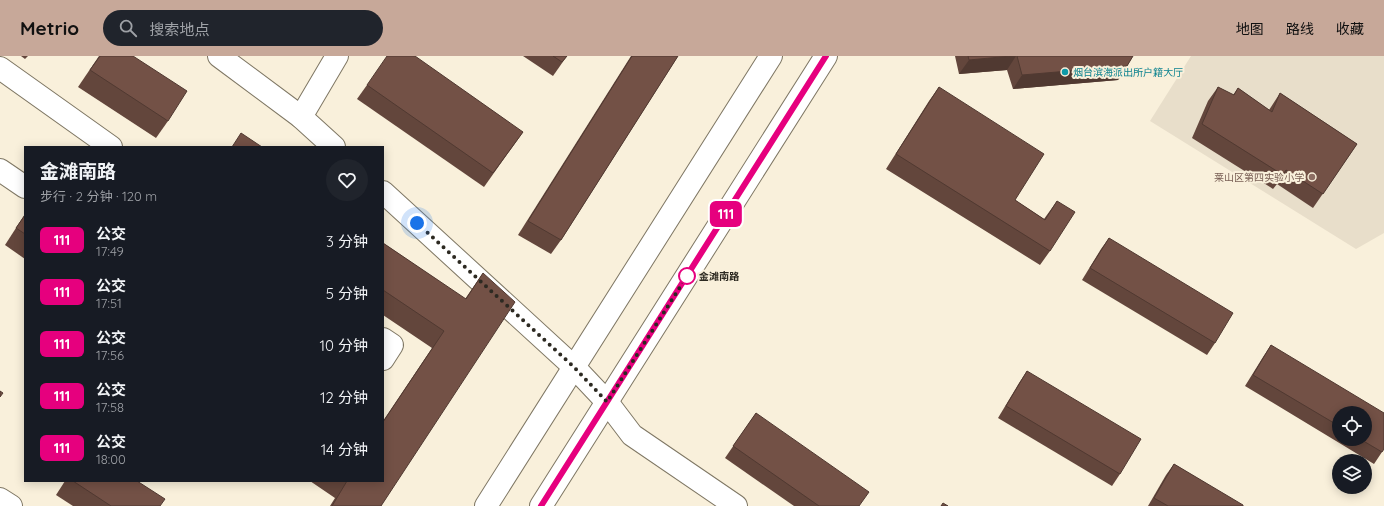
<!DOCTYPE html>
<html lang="zh">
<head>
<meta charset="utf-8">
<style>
  :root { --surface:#171b24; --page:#20242c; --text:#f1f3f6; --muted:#9ea1a6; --accent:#c7a899 }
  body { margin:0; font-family:Quicksand,"Noto Sans SC",sans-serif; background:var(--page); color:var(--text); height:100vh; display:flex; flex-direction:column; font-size:15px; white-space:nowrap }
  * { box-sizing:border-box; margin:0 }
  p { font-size:13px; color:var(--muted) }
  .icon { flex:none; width:22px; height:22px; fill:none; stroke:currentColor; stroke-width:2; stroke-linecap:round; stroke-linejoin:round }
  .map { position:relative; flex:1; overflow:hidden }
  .sheet { position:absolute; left:24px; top:90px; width:360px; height:336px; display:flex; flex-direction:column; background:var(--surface); border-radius:0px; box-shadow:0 2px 10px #0003 }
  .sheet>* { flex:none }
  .badge { padding:0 8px; border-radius:6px; font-size:14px; line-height:26px }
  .fabs { position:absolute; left:1332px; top:350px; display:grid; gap:8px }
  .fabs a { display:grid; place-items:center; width:40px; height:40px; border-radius:50%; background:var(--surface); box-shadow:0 2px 10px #0003; font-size:20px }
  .you { position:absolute; width:20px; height:20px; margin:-10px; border:3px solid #fff; border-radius:50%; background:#1a73e8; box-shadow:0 0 0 6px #1a73e833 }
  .map>.badge { position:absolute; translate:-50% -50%; box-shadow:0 0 0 2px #fff }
  .round { display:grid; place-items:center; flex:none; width:42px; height:42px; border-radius:21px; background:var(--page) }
  .summary { display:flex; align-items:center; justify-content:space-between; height:68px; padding:0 16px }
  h1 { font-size:19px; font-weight:700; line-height:30px }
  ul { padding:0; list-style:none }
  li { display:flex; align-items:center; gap:12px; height:52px; padding:0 16px }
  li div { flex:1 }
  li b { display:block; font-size:15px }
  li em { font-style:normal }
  li .badge { min-width:44px; font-weight:700; text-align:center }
  header { display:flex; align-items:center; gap:24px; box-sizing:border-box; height:56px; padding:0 20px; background:var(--accent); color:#111 }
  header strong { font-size:19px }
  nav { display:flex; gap:22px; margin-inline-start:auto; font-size:14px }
  .search { width:280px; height:36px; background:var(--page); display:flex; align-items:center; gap:10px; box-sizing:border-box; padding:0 14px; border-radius:22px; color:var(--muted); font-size:15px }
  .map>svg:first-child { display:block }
</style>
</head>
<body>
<header>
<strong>Metrio</strong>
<div class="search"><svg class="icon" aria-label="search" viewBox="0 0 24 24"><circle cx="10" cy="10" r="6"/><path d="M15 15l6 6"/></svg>搜索地点</div>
<nav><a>地图</a><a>路线</a><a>收藏</a></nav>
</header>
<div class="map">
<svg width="1384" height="450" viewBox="0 0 1384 450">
  <rect width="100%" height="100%" fill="#f9f0db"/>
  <!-- education -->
  <path fill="#e8deca" d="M1191 0H1384V177L1356 193 1150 65Z"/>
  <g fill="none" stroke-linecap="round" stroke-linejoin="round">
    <defs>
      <g id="minor">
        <path d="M219 0 301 61 334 91"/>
        <path d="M0 12 111 91"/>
        <path d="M301 61 337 0"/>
        <path d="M0 114 25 131"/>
        <path d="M383 136 574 311 607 346 632 379 736 450"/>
        <path d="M383 283 392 289 383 303"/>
        <path d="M0 443 11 450"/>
      </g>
      <g id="tertiary">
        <path d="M486 450 771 0"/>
        <path d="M541 450 826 0"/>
      </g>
    </defs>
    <!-- minor casing -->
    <use href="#minor" stroke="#7f7764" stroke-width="24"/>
    <!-- tertiary casing -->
    <use href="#tertiary" stroke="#7f7764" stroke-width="24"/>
    <!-- minor -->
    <use href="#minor" stroke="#fff" stroke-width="22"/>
    <!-- tertiary -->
    <use href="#tertiary" stroke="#fff" stroke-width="22"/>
  </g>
  <!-- wall -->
  <g fill="#63463c" fill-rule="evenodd">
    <path d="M21 0H28L25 3Z"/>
    <path d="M99 0 168 65 156 82 78 31Z"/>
    <path d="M523 0H567L553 20Z"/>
    <path d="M631 0H678L561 184 551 198 518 179Z"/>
    <path d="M955 0H1133L1127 10 1118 24 1013 33 1007 14 959 18Z"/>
    <path d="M367 29 523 76 484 131 357 43Z"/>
    <path d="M939 31 1015 144 1044 163 1057 145 1050 195 1040 209 886 113 929 45Z"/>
    <path d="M1218 31 1233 39 1238 32 1269 54 1271 51 1280 37 1357 88 1313 152 1277 128 1273 133 1192 82 1208 45Z"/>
    <path d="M25 158V203L5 189Z"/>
    <path d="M1109 182 1215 287 1207 299 1082 224 1101 193Z"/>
    <path d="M383 187 465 243 483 217 381 450H330L335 442 310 425H383V365L432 292 383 259Z"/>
    <path d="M1271 289 1382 396 1374 408 1245 330 1263 301ZM1339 357 1365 383H1339Z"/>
    <path d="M1027 315 1120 418 1112 430 998 362 1019 327Z"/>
    <path d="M756 357 859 450H794L725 402Z"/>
    <path d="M1174 408 1243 450H1148L1166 419Z"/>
    <path d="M65 425H137L160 450H73L56 439Z"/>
  </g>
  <!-- shaded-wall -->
  <g fill="#503931">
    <path d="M1011 0H1016L1007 14 959 18 969 4Z"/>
    <path d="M1127 10 1118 24 1013 33 1022 19Z"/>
  </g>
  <!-- building -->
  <g fill="#735146" stroke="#503931">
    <path d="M100 0H133L187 35 168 65 90 14Z"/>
    <path d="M387 0H415L523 76 493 117 367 29Z"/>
    <path d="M553 0H567L562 6Z"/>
    <path d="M632 0H678L561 184 528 165Z"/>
    <path d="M968 0H1011L969 4Z"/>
    <path d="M1017 0H1133L1127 10 1022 19Z"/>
    <path d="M939 31 1044 98 1015 144 1045 164 1057 145 1075 156 1050 195 896 98Z"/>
    <path d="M1218 31 1234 39 1238 32 1272 56 1280 37 1357 88 1323 138 1286 114 1283 119 1202 68Z"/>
    <path d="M241 77 262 91H232Z"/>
    <path d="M25 159V178L16 172Z"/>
    <path d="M1109 182 1233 257 1215 287 1090 212Z"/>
    <path d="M383 187 466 243 483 217 515 246 381 450H332L347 425H383V366L444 275 383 234Z"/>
    <path d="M1271 289 1384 357V393L1382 396 1360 383H1365V357H1339V370L1253 319Z"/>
    <path d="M1027 315 1141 383 1120 418 1006 350Z"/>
    <path d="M0 335 3 337 0 341Z"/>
    <path d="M756 357 869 436 859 450H819L733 390Z"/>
    <path d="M1174 408 1243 449V450H1168L1154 442Z"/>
    <path d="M73 425H137L165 443 160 450H111Z"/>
    <path d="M943 447 948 450H941Z"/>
  </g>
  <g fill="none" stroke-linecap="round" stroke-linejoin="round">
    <defs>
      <path id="line" d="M541 450 826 0"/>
    </defs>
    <!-- line casing -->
    <use href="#line" stroke="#fff" stroke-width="9"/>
    <!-- line -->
    <use href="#line" stroke="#e6007e" stroke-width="6"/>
    <!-- walk -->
    <path stroke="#2c2921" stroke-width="4" stroke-dasharray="0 7.2" d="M417 167 574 311 607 346 687 220"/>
  </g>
  <!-- markers -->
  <circle fill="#0f9aa8" stroke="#f9f0db" stroke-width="1.5" cx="1065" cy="16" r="4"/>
  <circle fill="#8d6e63" stroke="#f9f0db" stroke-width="1.5" cx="1312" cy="121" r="4"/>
  <circle fill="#fff" stroke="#e6007e" stroke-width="2" cx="687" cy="220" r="8"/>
  <g text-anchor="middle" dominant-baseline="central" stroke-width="4" stroke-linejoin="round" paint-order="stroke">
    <!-- culture labels -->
    <g font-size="10" fill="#0d838f" stroke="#f9f0db" text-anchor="start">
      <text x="1073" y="16">烟台滨海派出所户籍大厅</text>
    </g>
    <!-- education labels -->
    <g font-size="10" fill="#785e54" stroke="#f9f0db" text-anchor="end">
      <text x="1304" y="121">莱山区第四实验小学</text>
    </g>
    <!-- stop labels -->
    <g font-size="10" font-weight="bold" fill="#2c2921" stroke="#f9f0db" text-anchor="start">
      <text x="699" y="220">金滩南路</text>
    </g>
  </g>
</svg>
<div class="fabs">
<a><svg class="icon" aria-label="locate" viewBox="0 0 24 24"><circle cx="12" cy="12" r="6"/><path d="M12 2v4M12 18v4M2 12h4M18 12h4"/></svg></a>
<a><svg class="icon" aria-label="layers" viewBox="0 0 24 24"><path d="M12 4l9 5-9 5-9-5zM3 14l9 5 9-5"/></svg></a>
</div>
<div class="you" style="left:417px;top:167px"></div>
<b class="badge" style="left:726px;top:158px;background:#e6007e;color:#fff">111</b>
<section class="sheet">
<div class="summary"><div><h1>金滩南路</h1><p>步行 · 2 分钟 · 120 m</p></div><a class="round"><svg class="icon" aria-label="heart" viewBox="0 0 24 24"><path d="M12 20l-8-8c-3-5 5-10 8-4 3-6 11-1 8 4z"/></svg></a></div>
<ul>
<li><span class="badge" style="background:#e6007e;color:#fff">111</span><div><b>公交</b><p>17:49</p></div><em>3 分钟</em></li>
<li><span class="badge" style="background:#e6007e;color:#fff">111</span><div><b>公交</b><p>17:51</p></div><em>5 分钟</em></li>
<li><span class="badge" style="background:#e6007e;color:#fff">111</span><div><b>公交</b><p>17:56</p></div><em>10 分钟</em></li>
<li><span class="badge" style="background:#e6007e;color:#fff">111</span><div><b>公交</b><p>17:58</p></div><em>12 分钟</em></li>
<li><span class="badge" style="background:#e6007e;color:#fff">111</span><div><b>公交</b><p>18:00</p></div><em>14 分钟</em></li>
</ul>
</section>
</div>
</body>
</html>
